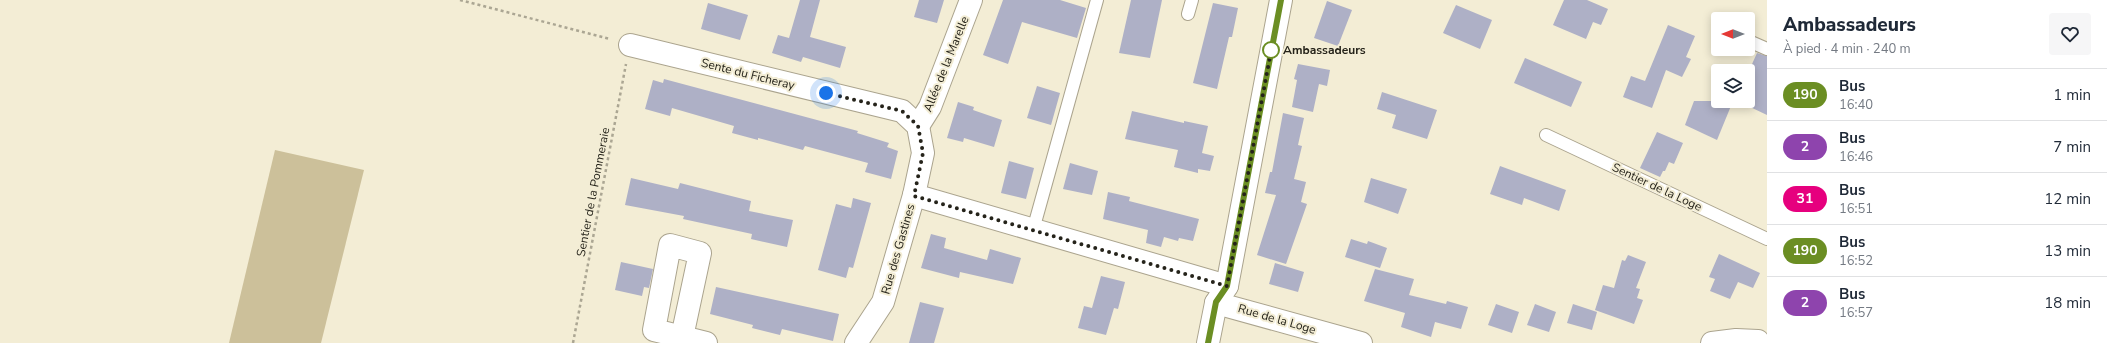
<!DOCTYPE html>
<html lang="fr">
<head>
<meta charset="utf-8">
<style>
  :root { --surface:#fff; --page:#f6f6f7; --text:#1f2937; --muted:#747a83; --line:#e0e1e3 }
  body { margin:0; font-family:"Nunito Sans",sans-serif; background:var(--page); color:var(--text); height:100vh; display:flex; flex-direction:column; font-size:15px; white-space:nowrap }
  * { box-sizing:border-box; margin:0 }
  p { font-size:13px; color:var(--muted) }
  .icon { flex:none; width:22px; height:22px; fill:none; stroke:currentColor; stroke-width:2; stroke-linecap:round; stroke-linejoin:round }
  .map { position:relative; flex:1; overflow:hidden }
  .details { display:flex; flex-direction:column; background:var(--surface); width:340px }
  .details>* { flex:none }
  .badge { padding:0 8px; border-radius:13px; font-size:14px; line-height:26px }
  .needle { width:26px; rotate:270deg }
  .controls { position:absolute; left:1711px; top:12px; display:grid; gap:8px }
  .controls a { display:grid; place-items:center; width:44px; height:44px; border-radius:4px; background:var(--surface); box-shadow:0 2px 10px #0003; font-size:20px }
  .you { position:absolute; width:20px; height:20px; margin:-10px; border:3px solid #fff; border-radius:50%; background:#1a73e8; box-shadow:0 0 0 6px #1a73e833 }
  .map>.badge { position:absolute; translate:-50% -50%; box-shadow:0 0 0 2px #fff }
  .round { display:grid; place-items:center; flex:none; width:42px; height:42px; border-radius:4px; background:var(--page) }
  .head { display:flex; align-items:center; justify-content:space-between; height:68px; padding:0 16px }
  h1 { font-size:19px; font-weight:800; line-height:30px }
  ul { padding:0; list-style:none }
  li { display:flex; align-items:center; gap:12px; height:52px; padding:0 16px; border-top:1px solid var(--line) }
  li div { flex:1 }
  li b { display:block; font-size:15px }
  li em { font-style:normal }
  li .badge { min-width:44px; font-weight:700; text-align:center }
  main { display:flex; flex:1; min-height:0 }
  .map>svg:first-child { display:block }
</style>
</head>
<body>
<main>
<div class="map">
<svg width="1767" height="343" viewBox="0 0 1767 343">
  <rect width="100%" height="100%" fill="#f3edd5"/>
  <!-- green -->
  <path fill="#ccc09a" d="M275 150 364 170 321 343H229Z"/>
  <!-- building -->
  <g fill="#aeb0c6">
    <path d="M800 0H820L810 37 846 47 840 68 803 57 801 62 772 53 778 35 789 38Z"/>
    <path d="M919 0H944L937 23 914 17Z"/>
    <path d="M1003 0H1060L1086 8 1077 38 1022 22 1008 64 983 55Z"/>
    <path d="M1131 0H1162L1150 58 1119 53Z"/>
    <path d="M1564 0H1587L1608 9 1601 25 1593 22 1586 39 1553 25Z"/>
    <path d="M1327 1 1352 10 1338 46 1314 38Z"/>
    <path d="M708 3 748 15 740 40 701 29Z"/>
    <path d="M1213 3 1238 8 1232 37H1229L1217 89 1193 83Z"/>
    <path d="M1456 5 1492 20 1480 49 1443 33Z"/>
    <path d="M1668 25 1695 36 1686 57 1691 59 1682 77 1666 70 1652 108 1623 97 1631 76 1645 81Z"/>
    <path d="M1757 53 1767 56V115L1748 106V73Z"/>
    <path d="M1525 58 1582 82 1571 107 1514 83Z"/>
    <path d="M1298 64 1330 70 1327 86 1319 84 1313 112 1292 107 1297 80 1294 79Z"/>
    <path d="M664 79 858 131 857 133 889 143 887 147 898 151 891 179 865 172 868 163 805 146 803 150 758 138V140L732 133 734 126 672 108 670 116 645 109 653 80 663 83Z"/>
    <path d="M1037 86 1060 93 1051 125 1027 118Z"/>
    <path d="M1382 92 1437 110 1427 139 1392 128 1396 115 1377 109Z"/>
    <path d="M1694 101H1733L1717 140 1685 125Z"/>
    <path d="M958 102 974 107 973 110 1002 120 994 147 964 138 963 142 947 138Z"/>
    <path d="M1132 111 1184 123V121L1208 126 1202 153 1214 156 1210 171 1198 169V173L1174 167 1178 150 1125 139Z"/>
    <path d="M1283 113 1304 118 1298 145 1302 146 1294 179 1306 182 1301 202 1307 204 1286 264 1257 255 1276 195 1265 193 1270 172H1272Z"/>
    <path d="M1657 132 1683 143 1674 164 1669 162 1665 171H1663L1660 177 1640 168Z"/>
    <path d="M1009 161 1034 168 1026 199 1001 193Z"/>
    <path d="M1070 163 1098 171 1092 195 1063 189Z"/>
    <path d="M1500 166 1566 190 1559 211 1524 198 1522 205 1490 194Z"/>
    <path d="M631 178 678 189 680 183 751 201 749 211 793 220 787 247 751 239 752 234 683 219 684 216 625 205Z"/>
    <path d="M1371 178 1407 189 1398 214 1364 202Z"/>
    <path d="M1108 192 1130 197 1129 201 1199 219 1193 241 1179 238 1178 241 1164 237 1161 247 1146 243 1148 230 1103 219Z"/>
    <path d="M853 198 871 203 853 268 849 267 846 278 818 270 836 204 851 208Z"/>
    <path d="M931 234 946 238 944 248 987 260 990 249 1021 258 1013 284 960 272 959 278 921 268Z"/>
    <path d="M1351 239 1367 244 1368 241 1387 248 1380 268 1345 257Z"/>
    <path d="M1719 254 1760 273 1753 288 1738 282 1730 299 1710 291 1715 279 1709 277Z"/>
    <path d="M1628 255 1646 262 1636 288 1640 289 1637 298 1643 300 1634 324 1595 310 1603 285 1614 288 1622 260 1625 261Z"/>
    <path d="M621 262 653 269 649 288 644 287 642 296 615 290Z"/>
    <path d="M1275 263 1304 272 1298 292 1269 284Z"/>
    <path d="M1375 269 1414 279 1409 295 1446 304 1447 301 1468 307 1461 329 1435 322 1431 337 1401 327 1405 313 1364 301Z"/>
    <path d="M1101 276 1125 282 1118 309 1114 308 1106 335 1078 328 1084 306 1092 308Z"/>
    <path d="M716 287 839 314 833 341 782 329 780 335 752 328 753 325 710 314Z"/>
    <path d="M920 302 944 308 934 343H909Z"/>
    <path d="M1496 304 1519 312 1512 333 1488 325Z"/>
    <path d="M1535 304 1556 312 1549 332 1527 325Z"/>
    <path d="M1573 304 1597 312 1592 330 1567 323Z"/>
  </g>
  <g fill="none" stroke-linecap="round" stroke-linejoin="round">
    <defs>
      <g id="service">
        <path d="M1188 14 1192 0"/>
        <path d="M1751 42 1767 49"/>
        <path d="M1546 135 1767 239"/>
        <path d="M1033 230 1097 0"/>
      </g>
      <g id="minor">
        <path d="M630 45 902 111 918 126 923 153 914 195 1227 286"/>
        <path d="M918 126 930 107 971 0"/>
        <path d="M1216 303 1361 343"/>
        <path d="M682 337 700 253 670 245 654 330 706 343"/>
        <path d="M856 343 883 302 914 195"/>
        <path d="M1712 343 1736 340 1758 341"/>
      </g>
      <path id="secondary" d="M1208 343 1216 303 1227 286 1281 0"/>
    </defs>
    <!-- service casing -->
    <use href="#service" stroke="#aba48e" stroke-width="14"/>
    <!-- minor casing -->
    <use href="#minor" stroke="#aba48e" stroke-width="24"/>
    <!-- secondary casing -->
    <use href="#secondary" stroke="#aba48e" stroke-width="24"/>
    <!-- path -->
    <g stroke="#aba693" stroke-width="2.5" stroke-dasharray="3 3" stroke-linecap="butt">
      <path d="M460 0 610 39"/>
      <path d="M573 343 626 64"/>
    </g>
    <!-- service -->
    <use href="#service" stroke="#fff" stroke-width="12"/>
    <!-- minor -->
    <use href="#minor" stroke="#fff" stroke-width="22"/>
    <!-- secondary -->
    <use href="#secondary" stroke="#fff" stroke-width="22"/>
  </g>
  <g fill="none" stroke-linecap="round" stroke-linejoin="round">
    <defs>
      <path id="line" d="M1208 343 1216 302 1227 286 1281 0"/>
    </defs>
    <!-- line casing -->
    <use href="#line" stroke="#fff" stroke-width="9"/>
    <!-- line -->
    <use href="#line" stroke="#6b8e23" stroke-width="6"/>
    <!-- walk -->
    <path stroke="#25231a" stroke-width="4" stroke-dasharray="0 7.2" d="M826 93 902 111 918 126 923 153 914 196 1227 286 1272 46 1271 50"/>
  </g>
  <!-- markers -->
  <circle fill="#fff" stroke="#6b8e23" stroke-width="2" cx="1271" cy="50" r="8"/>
  <g text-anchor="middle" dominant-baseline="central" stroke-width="4" stroke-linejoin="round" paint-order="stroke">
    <!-- stop labels -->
    <g font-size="12" font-weight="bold" fill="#25231a" stroke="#f3edd5" text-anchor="start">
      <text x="1283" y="50">Ambassadeurs</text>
    </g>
    <!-- street labels -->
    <g font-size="12" fill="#25231a" stroke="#f3edd5">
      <text transform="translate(946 64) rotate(-68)">Allée de la Marelle</text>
      <text transform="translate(748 74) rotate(14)">Sente du Ficheray</text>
      <text transform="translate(1657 187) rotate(25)">Sentier de la Loge</text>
      <text transform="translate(593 192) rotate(-79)">Sentier de la Pommeraie</text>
      <text transform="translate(898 249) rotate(-74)">Rue des Gastines</text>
      <text transform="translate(1277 319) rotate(16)">Rue de la Loge</text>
    </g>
  </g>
</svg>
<div class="controls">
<a><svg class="needle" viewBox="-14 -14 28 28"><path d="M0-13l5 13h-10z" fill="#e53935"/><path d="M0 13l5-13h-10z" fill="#747a83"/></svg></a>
<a><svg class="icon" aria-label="layers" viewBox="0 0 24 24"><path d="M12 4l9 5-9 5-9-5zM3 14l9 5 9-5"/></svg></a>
</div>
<div class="you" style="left:826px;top:93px"></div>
</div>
<section class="details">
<div class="head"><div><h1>Ambassadeurs</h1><p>À pied · 4 min · 240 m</p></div><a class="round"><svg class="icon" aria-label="heart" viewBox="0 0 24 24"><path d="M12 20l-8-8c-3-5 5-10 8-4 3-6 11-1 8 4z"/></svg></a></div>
<ul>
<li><span class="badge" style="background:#6b8e23;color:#fff">190</span><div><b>Bus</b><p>16:40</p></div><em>1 min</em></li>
<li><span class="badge" style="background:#8e44ad;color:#fff">2</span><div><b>Bus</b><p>16:46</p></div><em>7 min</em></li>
<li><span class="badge" style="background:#e6007e;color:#fff">31</span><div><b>Bus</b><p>16:51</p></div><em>12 min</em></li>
<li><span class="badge" style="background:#6b8e23;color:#fff">190</span><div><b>Bus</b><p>16:52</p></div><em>13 min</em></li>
<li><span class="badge" style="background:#8e44ad;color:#fff">2</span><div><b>Bus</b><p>16:57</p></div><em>18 min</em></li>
</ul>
</section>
</main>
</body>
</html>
